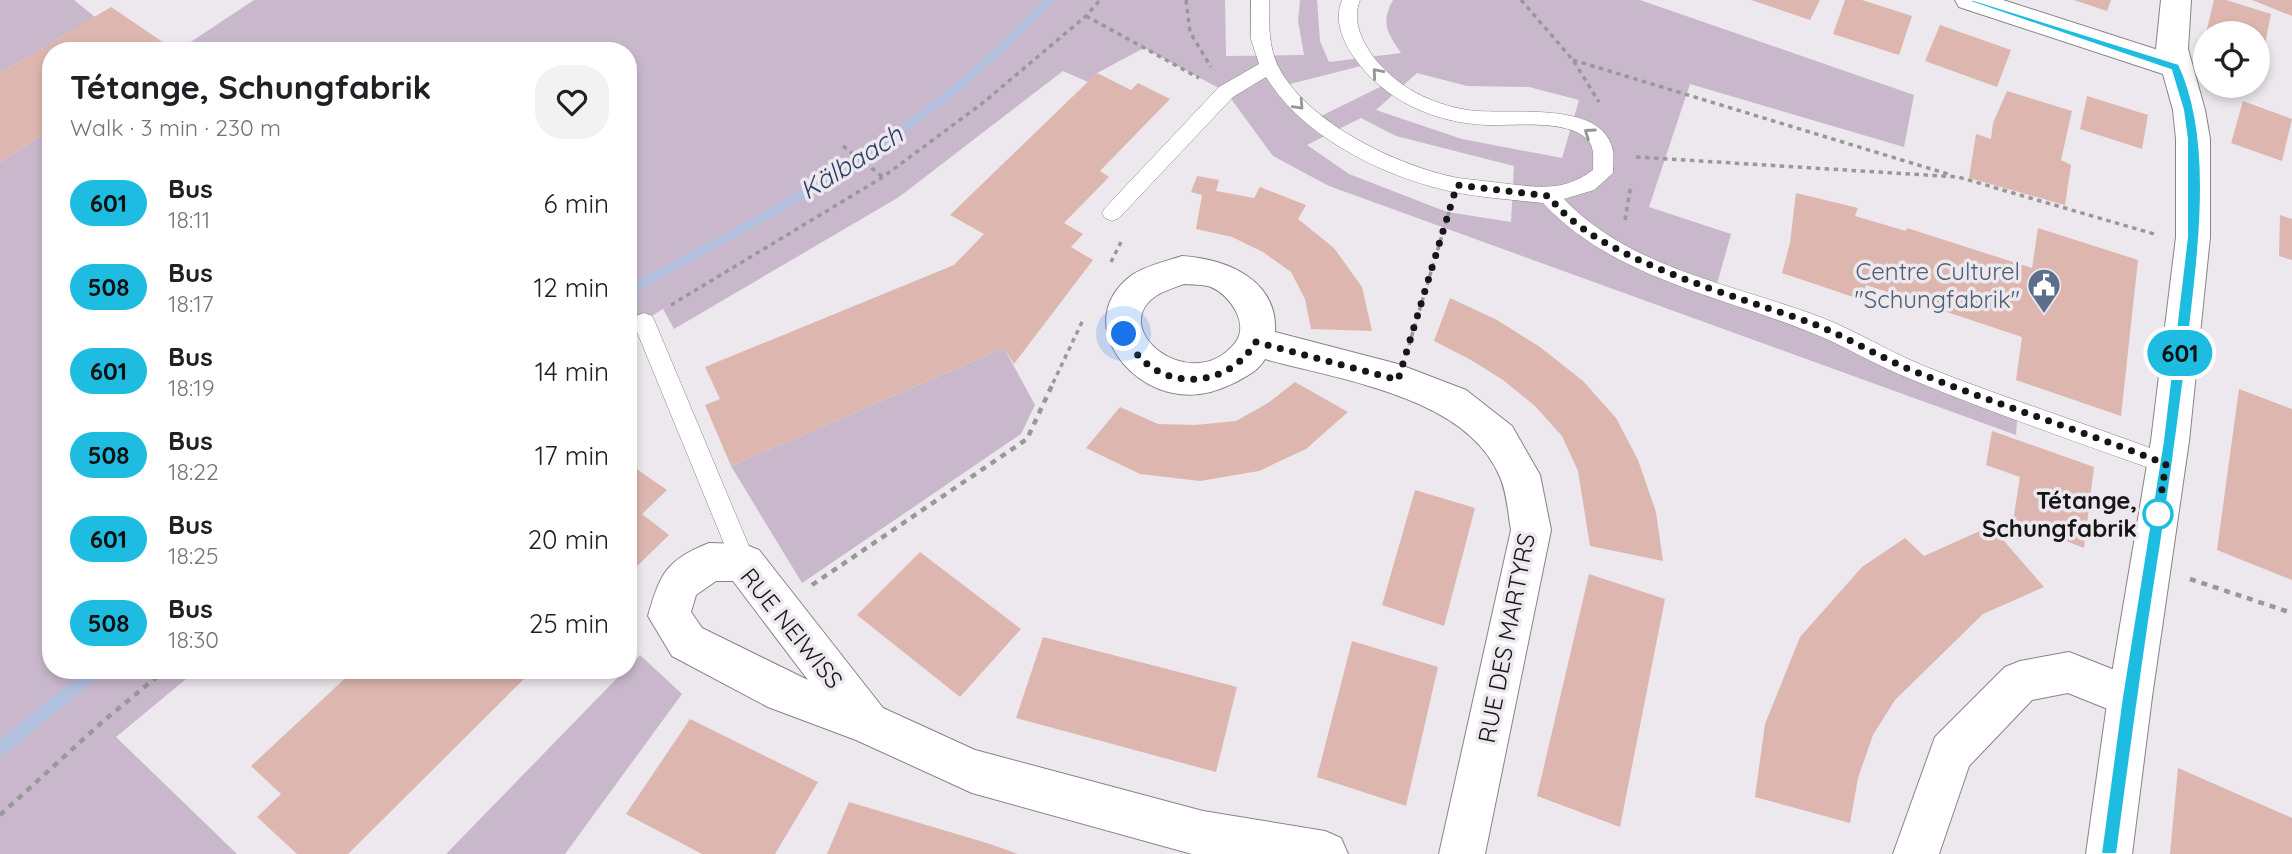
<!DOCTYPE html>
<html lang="en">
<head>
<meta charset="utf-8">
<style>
  :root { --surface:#fff; --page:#f2f2f2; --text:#202124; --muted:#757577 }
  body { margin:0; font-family:Quicksand,sans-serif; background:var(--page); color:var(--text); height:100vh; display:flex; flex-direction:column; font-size:26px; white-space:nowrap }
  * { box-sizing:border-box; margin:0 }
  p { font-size:23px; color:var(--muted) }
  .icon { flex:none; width:38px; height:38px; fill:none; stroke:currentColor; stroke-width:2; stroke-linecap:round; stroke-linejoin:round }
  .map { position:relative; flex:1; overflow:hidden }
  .side { position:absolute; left:42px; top:42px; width:595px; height:637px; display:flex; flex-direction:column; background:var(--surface); border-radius:28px; box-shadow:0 4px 10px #0003 }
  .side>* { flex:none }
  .badge { padding:0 14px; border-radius:23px; font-size:24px; line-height:46px }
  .tools { position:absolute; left:2193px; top:21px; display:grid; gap:14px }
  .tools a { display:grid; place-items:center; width:77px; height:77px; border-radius:50%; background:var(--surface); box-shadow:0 4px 10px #0003; font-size:35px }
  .you { position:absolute; width:35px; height:35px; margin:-18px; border:5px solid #fff; border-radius:50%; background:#1a73e8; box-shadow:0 0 0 10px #1a73e833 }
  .map>.badge { position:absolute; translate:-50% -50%; box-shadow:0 0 0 4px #fff }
  .round { display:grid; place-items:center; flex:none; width:74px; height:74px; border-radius:28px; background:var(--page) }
  .summary { display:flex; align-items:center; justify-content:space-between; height:119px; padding:0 28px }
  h1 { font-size:33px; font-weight:700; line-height:52px }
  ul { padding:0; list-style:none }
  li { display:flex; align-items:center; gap:21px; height:84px; padding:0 28px }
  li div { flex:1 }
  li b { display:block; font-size:26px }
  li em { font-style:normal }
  li .badge { min-width:77px; font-weight:700; text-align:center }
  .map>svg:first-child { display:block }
</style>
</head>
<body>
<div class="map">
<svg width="2292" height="854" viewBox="0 0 2292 854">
  <rect width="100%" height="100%" fill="#ece8ed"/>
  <!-- green -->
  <g fill="#c9b8cc" fill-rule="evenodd">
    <path d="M0 0H74L95 17 0 73Z"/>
    <path d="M254 0H1225L1226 56 1304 55 1298 21 1300 0H1317L1320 41 1329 62 1401 53C1388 33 1380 24 1393 0H1640L1914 95 1904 147 1690 84 1649 207 1731 234 1715 291 2018 408 2016 435 1329 186 1273 156 1226 92 1144 48 1097 73 1088 82 1063 71 899 197 674 329 663 309 628 331V51H177ZM1369 64 1386 84 1313 120 1282 86ZM1417 73 1467 86 1529 87 1579 100 1562 158 1462 139 1376 110ZM1361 118 1396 136 1514 166 1511 222 1447 212 1349 174 1307 145Z"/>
    <path d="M51 130V670H197L116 737 237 854H0V162Z"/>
    <path d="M1004 348 1035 405 1021 434 802 583 731 466Z"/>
    <path d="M640 655 682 694 565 854H446L625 670H628Z"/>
  </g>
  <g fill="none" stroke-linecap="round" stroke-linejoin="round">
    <!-- stream -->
    <g fill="#b1c0de" fill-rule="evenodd">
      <path d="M1044 0H1055L1021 35 969 83 933 112 881 150 776 215 628 296V286C723 234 821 185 909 120 957 85 1002 43 1044 0Z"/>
      <path d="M86 670H104L102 675 5 754 0 756V740Z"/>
    </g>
  </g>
  <!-- building -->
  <g fill="#ddb7af">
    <path d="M1751 0H1820L1810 20Z"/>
    <path d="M1845 0H1862L1912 16 1899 55 1833 34Z"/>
    <path d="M2074 0H2111L2107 11Z"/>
    <path d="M2214 0H2226L2271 14 2263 54 2258 52V33H2206Z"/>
    <path d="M2252 0H2292V16Z"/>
    <path d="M111 7 176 51H51V130L0 162V73Z"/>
    <path d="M1940 25 2011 50 1997 87 1925 61Z"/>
    <path d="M1097 73 1131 90 1138 83 1170 99 1100 171 1109 177 1064 223 1083 234 1071 247 1093 260 1014 364 1004 348 731 466 705 405 720 399 705 367 954 265 984 234 950 215Z"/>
    <path d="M2007 91 2072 111 2061 160 2071 165 2065 205 1969 178 1976 134 1991 139 1993 123Z"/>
    <path d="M2087 96 2148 115 2142 149 2080 129Z"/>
    <path d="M2243 101 2292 119 2282 161 2231 143Z"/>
    <path d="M1197 176 1219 180 1216 191 1254 198 1260 187 1306 205 1298 219 1334 248 1362 287 1372 331 1311 329 1305 299 1291 272 1263 252 1232 237 1196 229 1202 195 1191 192Z"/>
    <path d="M1796 193 1858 208 1855 216 1906 231 1907 228 2032 268 2038 228 2138 260 2121 416 2016 380 2022 337 1866 285 1862 300 1782 273 1790 243Z"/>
    <path d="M2280 215 2292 219V260L2279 256Z"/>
    <path d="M1450 298 1497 320 1540 347 1583 381 1616 418 1638 460 1656 512 1663 561 1590 546 1578 471 1562 436 1535 406 1503 380 1471 360 1434 341Z"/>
    <path d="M1295 382 1348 412 1306 449 1259 471 1200 481 1140 474 1086 448 1120 407 1158 424 1195 425 1236 421 1268 403Z"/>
    <path d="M2239 389 2292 409V580L2217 550Z"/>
    <path d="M1992 431 2094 467 2084 548 2013 521 2020 477 1986 465Z"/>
    <path d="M628 463 667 490 642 514 669 535 628 575Z"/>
    <path d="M1415 490 1475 508 1444 626 1382 605Z"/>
    <path d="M1991 526 2044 587 1983 614 1895 700 1873 735 1858 778 1850 823 1755 797 1765 724 1800 637 1862 567 1905 538 1924 556Z"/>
    <path d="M920 552 1021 629 960 697 857 615Z"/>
    <path d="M1589 574 1665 599 1620 827 1537 796Z"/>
    <path d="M1043 637 1237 687 1216 772 1016 718Z"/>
    <path d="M1352 641 1438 667 1406 806 1317 777Z"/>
    <path d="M354 670H533L348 854H297L257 817 281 794 251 766Z"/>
    <path d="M690 719 818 782 775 854H702L626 814Z"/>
    <path d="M2178 768 2292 818V854H2170Z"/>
    <path d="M849 802 990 844 1018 854H827Z"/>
  </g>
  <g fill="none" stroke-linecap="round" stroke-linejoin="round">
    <defs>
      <g id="service">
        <path d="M1251 0H1269C1269 23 1268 47 1279 68 1309 124 1398 166 1458 178 1472 180 1487 181 1501 183 1537 187 1562 193 1593 170 1593 159 1595 147 1587 139 1566 119 1514 126 1487 125 1434 123 1383 100 1353 56 1342 39 1334 20 1342 0H1360C1352 20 1361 39 1372 55 1395 86 1430 104 1468 110 1506 116 1603 98 1613 151 1614 158 1613 166 1613 173L1594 190 1564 199C1630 269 1737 285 1823 318 1858 332 1890 352 1924 366 2006 399 2091 425 2174 457L2178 464 2174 471 2166 474C2080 443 1992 413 1908 378 1873 364 1842 344 1807 331 1717 295 1612 277 1543 203 1515 200 1486 198 1458 193 1388 179 1304 139 1266 77L1233 97 1119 218 1112 221 1105 218 1102 213 1105 208 1219 87 1259 64 1251 39Z"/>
        <path d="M644 313 652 316 655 322 756 563 753 571 744 574 735 571 732 563 633 322 636 316Z"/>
      </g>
      <g id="minor">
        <path d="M1955 0H2003L2186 59 2191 67 2186 75 2175 78 1959 7Z"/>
        <path d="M1182 256C1226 259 1278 279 1275 332L1398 364 1466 390 1512 426 1540 475 1551 530 1485 854H1439L1511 530C1508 513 1507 493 1500 477 1467 396 1339 380 1265 359 1258 371 1247 376 1236 382 1218 391 1199 397 1179 394 1122 387 1075 317 1132 275 1145 266 1167 261 1182 256ZM1184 284C1192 285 1203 284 1211 287 1230 295 1250 324 1235 343 1191 398 1103 327 1159 294 1167 290 1176 287 1184 284Z"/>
        <path d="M709 543 744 544 759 550 883 708 975 750 1203 811 1325 831 1341 838 1348 854H1192L972 793 856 740 768 707 672 656 648 616C660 574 666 560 709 543ZM716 581H733L808 680 702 628 691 612 696 595Z"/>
        <path d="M2069 652 2145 682 2152 697 2145 712 2130 718 2068 693 2032 700 1969 766 1939 854H1893L1935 737 2005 667 2020 661Z"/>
      </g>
      <path id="secondary" d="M2161 0H2191L2188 49 2205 110 2210 139V237L2189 441 2152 697 2132 854H2086L2108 697 2151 441 2176 237V139L2173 110 2156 49Z"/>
    </defs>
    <!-- service casing -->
    <use href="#service" stroke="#878388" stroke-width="1"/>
    <!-- minor casing -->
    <use href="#minor" stroke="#878388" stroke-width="2"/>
    <!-- secondary casing -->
    <use href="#secondary" stroke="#878388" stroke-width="2"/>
    <!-- path-far1 -->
    <g stroke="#99979a" stroke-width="3.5" stroke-dasharray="4.5 4.5" stroke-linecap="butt">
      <path d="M1186 0 1190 32 1211 67"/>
      <path d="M1521 0 1573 60 1599 102"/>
      <path d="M1086 16 1199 78"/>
      <path d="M1573 60 1951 175"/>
      <path d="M843 146 883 177"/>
      <path d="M1636 157 1958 177 2154 234"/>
      <path d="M1625 220 1631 184"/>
      <path d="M1111 262 1121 242"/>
      <path d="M671 305 883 177 984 102 1086 16 1100 0"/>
      <path d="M1409 345 1449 212"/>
      <path d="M1053 383 1083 320"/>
    </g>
    <!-- path -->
    <g stroke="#99979a" stroke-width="4.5" stroke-dasharray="6 6" stroke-linecap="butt">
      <path d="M2190 579 2292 613"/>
      <path d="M812 585 1027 439 1054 381"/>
      <path d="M0 815 101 723 165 670"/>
    </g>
    <!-- service -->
    <use href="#service" fill="#fff" fill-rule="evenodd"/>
    <!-- minor -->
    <use href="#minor" fill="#fff" fill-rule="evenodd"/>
    <!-- secondary -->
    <use href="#secondary" fill="#fff" fill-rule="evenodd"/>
  </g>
  <!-- one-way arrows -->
  <defs><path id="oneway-chevron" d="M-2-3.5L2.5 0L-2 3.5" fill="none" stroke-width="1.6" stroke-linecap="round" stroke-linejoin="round" transform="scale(1.75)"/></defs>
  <g stroke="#969697">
    <use href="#oneway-chevron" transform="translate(1377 73) rotate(-131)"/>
    <use href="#oneway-chevron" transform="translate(1299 105) rotate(47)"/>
    <use href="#oneway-chevron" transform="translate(1589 133) rotate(-145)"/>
  </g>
  <!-- line -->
  <path fill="#1fbce1" stroke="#fff" stroke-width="2" d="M1965 0H1974L2179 64C2215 140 2198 255 2189 336 2179 418 2168 500 2155 582 2141 672 2129 763 2117 854H2101L2122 697 2163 441 2187 237V139L2183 110 2171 70Z"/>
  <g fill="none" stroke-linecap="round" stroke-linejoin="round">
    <!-- walk -->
    <path stroke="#161517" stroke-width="7" stroke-dasharray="0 12.6" d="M1124 334C1150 391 1223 395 1256 342L1398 380 1457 185 1549 196C1594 260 1742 297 1814 324 1849 338 1881 358 1916 372 1998 405 2083 431 2166 464L2158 514"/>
  </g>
  <!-- icons -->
  <defs>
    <symbol id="civic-pin" viewBox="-11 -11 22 30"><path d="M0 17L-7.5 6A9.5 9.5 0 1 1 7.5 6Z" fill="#5c6f8a" stroke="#ece8ed"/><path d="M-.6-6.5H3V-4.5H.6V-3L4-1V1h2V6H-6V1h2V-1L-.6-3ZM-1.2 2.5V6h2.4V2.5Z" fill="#fff"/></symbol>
  </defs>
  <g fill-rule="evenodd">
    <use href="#civic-pin" x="2025" y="266" width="38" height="52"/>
  </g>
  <!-- markers -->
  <circle fill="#fff" stroke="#1fbce1" stroke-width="3.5" cx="2158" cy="514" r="14"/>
  <g text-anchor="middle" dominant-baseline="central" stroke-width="7" stroke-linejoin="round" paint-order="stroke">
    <!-- service labels -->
    <g font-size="24" fill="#4e5e75" stroke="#ece8ed" text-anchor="end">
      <text x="2020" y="271">Centre Culturel<tspan x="2020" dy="28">"Schungfabrik"</tspan></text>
    </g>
    <!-- stop labels -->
    <g font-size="24" font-weight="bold" fill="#161517" stroke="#ece8ed" text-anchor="end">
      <text x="2137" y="500">Tétange,<tspan x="2137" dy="28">Schungfabrik</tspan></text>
    </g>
    <!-- street labels -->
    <g font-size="24" fill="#161517" stroke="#ece8ed">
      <text transform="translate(792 628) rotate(51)">RUE NEIWISS</text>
      <text transform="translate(1506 638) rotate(-79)">RUE DES MARTYRS</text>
    </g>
    <!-- water labels -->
    <g font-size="26" font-style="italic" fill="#2b3e68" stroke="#ece8ed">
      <text transform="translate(851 162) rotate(-32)">Kälbaach</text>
    </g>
  </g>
</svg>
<div class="tools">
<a><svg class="icon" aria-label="locate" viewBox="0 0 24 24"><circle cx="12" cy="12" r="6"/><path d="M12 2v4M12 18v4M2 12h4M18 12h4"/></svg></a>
</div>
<div class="you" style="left:1124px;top:334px"></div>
<b class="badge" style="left:2180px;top:353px;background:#1fbce1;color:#111">601</b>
<section class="side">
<div class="summary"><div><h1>Tétange, Schungfabrik</h1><p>Walk · 3 min · 230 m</p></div><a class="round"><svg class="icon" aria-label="heart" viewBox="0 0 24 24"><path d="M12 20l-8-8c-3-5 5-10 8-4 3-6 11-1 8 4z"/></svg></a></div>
<ul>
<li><span class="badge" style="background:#1fbce1;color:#111">601</span><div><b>Bus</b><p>18:11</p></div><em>6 min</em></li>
<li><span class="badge" style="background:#1fbce1;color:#111">508</span><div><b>Bus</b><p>18:17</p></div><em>12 min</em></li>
<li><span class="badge" style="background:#1fbce1;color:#111">601</span><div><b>Bus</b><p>18:19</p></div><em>14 min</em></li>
<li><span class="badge" style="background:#1fbce1;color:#111">508</span><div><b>Bus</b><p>18:22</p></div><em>17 min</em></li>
<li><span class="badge" style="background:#1fbce1;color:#111">601</span><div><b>Bus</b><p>18:25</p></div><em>20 min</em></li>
<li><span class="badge" style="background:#1fbce1;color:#111">508</span><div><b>Bus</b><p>18:30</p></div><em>25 min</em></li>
</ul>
</section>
</div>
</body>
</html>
